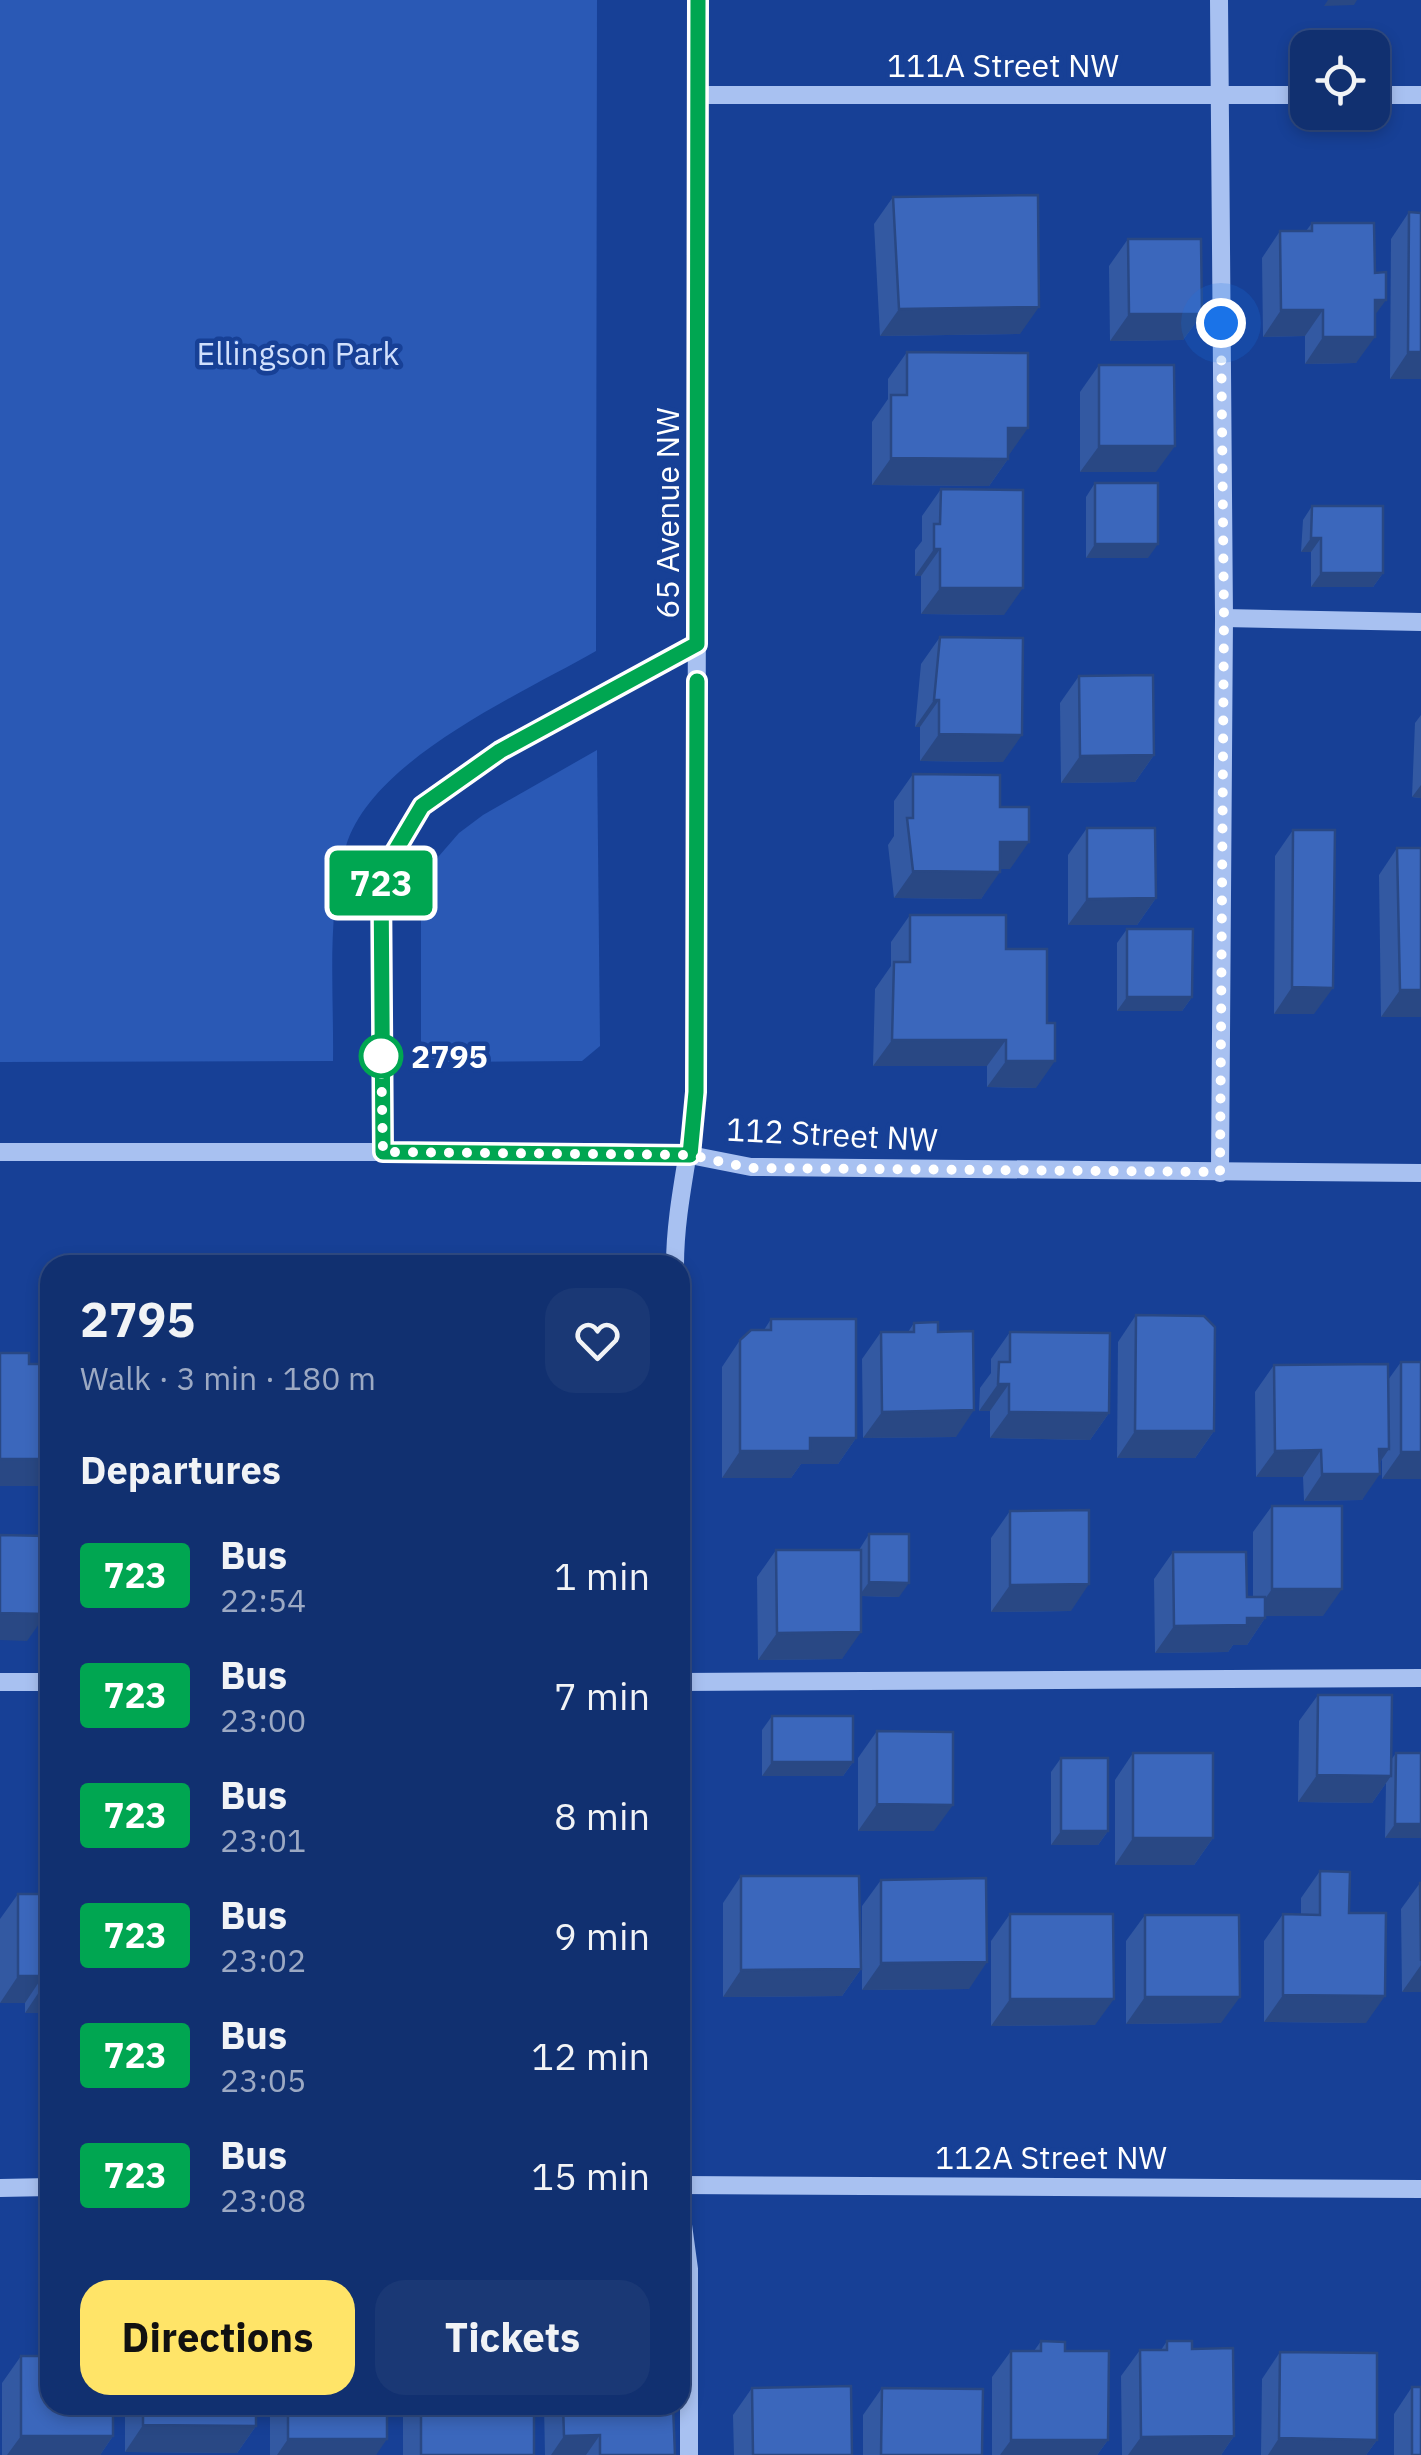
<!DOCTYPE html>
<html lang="en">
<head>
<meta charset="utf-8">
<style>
  :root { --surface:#113070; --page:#1a3875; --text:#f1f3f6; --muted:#9ca9c3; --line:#304b83; --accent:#ffe468 }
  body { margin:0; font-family:"IBM Plex Sans",sans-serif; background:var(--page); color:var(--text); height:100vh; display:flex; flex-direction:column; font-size:38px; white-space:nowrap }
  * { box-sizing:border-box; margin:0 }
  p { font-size:32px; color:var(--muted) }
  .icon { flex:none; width:55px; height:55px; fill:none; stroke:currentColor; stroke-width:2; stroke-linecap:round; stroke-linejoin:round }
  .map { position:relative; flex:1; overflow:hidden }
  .sheet { position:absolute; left:40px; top:1255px; width:650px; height:1160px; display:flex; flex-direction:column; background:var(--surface); border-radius:30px; box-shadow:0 5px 15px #0003,0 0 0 2px var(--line) }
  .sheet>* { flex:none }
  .badge { padding:0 20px; border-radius:8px; font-size:35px; line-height:65px }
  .fabs { position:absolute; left:1290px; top:30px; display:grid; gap:20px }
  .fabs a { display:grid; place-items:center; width:100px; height:100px; border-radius:20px; background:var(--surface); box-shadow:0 5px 15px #0003,0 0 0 2px var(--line); font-size:50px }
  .you { position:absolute; width:50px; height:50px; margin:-25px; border:8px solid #fff; border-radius:50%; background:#1a73e8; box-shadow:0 0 0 15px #1a73e833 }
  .map>.badge { position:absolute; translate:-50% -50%; box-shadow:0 0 0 5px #fff }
  h2 { padding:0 40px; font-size:38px; line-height:90px }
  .round { display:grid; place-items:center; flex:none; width:105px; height:105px; border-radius:30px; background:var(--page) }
  .summary { display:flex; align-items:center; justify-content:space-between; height:170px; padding:0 40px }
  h1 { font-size:48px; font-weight:700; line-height:75px }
  .cta { display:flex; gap:20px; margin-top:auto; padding:20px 40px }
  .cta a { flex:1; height:115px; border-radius:30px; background:var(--accent); color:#111; font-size:40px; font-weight:700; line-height:115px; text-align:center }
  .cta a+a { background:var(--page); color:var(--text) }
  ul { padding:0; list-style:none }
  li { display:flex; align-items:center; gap:30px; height:120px; padding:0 40px }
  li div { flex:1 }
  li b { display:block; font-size:38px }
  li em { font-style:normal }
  li .badge { min-width:110px; font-weight:700; text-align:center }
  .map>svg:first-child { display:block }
</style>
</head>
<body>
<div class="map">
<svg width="1421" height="2455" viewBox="0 0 1421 2455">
  <rect width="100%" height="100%" fill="#174096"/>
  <!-- green -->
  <g fill="#2a59b5">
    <path d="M0 0H597L596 651C521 694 372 759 346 846 326 913 334 992 333 1061L0 1062Z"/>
    <path d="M597 750 600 1046 582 1061 439 1062 431 1058 421 1041V909L424 881 439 856 459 833 483 815Z"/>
  </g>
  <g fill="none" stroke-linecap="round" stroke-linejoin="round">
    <!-- minor -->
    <g stroke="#a8c1f1" stroke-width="18">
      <path d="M1219 0 1224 618 1220 1173"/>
      <path d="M698 95H1308"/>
      <path d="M1372 95H1421"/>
      <path d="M1224 618 1421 622"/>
      <path d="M0 1152H610L690 1155 751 1167 1421 1173"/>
      <path d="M383 1152 381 875 422 806 500 751 697 644"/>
      <path d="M675 1265C675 1207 691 1150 696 1092L698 0"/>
      <path d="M0 1682H50"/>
      <path d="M680 1682 1421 1678"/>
      <path d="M680 2185 1421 2189"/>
      <path d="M0 2188 50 2187"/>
      <path d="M680 2203 689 2269V2455"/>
    </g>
  </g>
  <!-- wall -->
  <g fill="#3359a2">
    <path d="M893 197 1020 334 880 336 874 224Z"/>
    <path d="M1409 212 1421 379H1390L1391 239Z"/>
    <path d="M1312 223 1375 315 1356 363 1305 364V336L1263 337 1262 258 1280 231H1306Z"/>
    <path d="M1128 239 1202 314 1183 340 1110 341 1109 266Z"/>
    <path d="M907 352 1009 455H1008V459L989 486 872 485V422L888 399V379Z"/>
    <path d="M1099 365 1156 472H1080V392Z"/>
    <path d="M1095 483 1148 558H1086V497Z"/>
    <path d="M941 489 1004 615 921 614V576H915V550L922 541V516Z"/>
    <path d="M1312 506 1383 573 1373 587H1311V552H1301L1303 520Z"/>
    <path d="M940 637 1003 762 920 761V727H915L921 664Z"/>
    <path d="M1079 676 1154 755 1135 782 1061 783 1060 703Z"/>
    <path d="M1421 715V798L1412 797 1415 723Z"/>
    <path d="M913 774 1000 807 1010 869H1000L981 899 894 898 888 845 894 836V801Z"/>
    <path d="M1087 828 1156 898 1137 925H1068V855Z"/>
    <path d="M1293 830 1314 1014H1274L1275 856Z"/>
    <path d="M1397 848 1421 1017H1381L1379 875Z"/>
    <path d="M910 915 1006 949 1036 1088 987 1087V1066H873L875 989 891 966V942Z"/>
    <path d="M1127 929 1192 997 1182 1011H1117V943Z"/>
    <path d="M1136 1315 1214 1431 1195 1458H1117L1118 1342Z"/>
    <path d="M771 1319 856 1438 838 1464H801L791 1478H722V1367L740 1340 764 1330Z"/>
    <path d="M914 1323 938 1332 956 1437 863 1438 862 1359 881 1332H908Z"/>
    <path d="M1010 1332 1109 1413 1090 1440 990 1438V1411H979L980 1388 991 1373V1359Z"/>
    <path d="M1401 1362 1421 1479H1382V1459L1362 1500 1304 1501 1303 1477H1256L1255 1392 1274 1365 1388 1380Z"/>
    <path d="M1272 1506 1323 1616H1265V1618L1247 1645H1233L1228 1652 1155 1653 1154 1579 1173 1552 1247 1597H1253V1532Z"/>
    <path d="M1010 1511 1071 1611 991 1612V1538Z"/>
    <path d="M869 1534 899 1597 861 1596 842 1659 758 1660 757 1577 776 1550H859Z"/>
    <path d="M1318 1695 1391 1760 1396 1753H1421V1838H1385L1386 1783 1372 1803 1298 1802 1299 1721Z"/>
    <path d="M772 1716 853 1762 843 1776H762V1730Z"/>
    <path d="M877 1731 934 1831H858V1758Z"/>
    <path d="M1133 1753 1213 1838 1194 1865H1115V1780Z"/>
    <path d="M1061 1758 1108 1831 1098 1845H1051V1772Z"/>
    <path d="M1320 1871 1349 1913 1366 2023 1264 2022V1941L1283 1914H1301V1898Z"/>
    <path d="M741 1876 861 1969 842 1996 723 1997V1903Z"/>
    <path d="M881 1880 969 1989 862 1990V1906Z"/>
    <path d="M1420 1883 1421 1992H1402L1401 1909Z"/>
    <path d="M18 1894H50V2013H25V2003H0V1919Z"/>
    <path d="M1010 1914 1095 2025 991 2026V1941Z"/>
    <path d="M1145 1915 1221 2023 1126 2024V1941Z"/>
    <path d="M1041 2341 1065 2351 1108 2440 1097 2455H992V2377L1011 2351H1034Z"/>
    <path d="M1167 2341 1192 2349 1234 2436 1221 2455H1122L1121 2376 1140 2350H1161Z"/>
    <path d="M50 2352V2405L113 2436 100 2455H2V2383L21 2356H47Z"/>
    <path d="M1280 2352 1377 2440 1366 2455H1261L1262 2379Z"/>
    <path d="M1412 2387 1421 2455H1394V2414Z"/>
    <path d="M752 2388 852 2455H734L733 2415Z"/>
    <path d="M882 2388 982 2455H863V2415Z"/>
    <path d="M125 2405H256V2426L237 2453 125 2452Z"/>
    <path d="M270 2405H387L376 2455H270Z"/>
    <rect x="403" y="2405" width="131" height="50"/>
    <path d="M544 2405H673L675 2455H545Z"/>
  </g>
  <!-- shaded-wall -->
  <g fill="#294884">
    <path d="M1328 0H1357L1354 5 1324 6Z"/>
    <path d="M1375 300H1386L1367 326Z"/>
    <path d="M1039 307 1020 334 880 336 899 309Z"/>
    <path d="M1281 310H1323L1305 336 1263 337Z"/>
    <path d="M1129 314H1202L1183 340 1110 341Z"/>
    <path d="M1323 337H1375L1356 363 1305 364Z"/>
    <path d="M1408 352H1421V379H1390Z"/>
    <path d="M1008 428H1028L1009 455H989Z"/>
    <path d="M1099 446H1175L1156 472H1080Z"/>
    <path d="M891 458 1008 459 989 486 872 485Z"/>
    <path d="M1311 538H1321L1311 552H1301Z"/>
    <path d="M1095 544H1158L1148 558H1086Z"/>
    <path d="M934 549H940L921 576H915Z"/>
    <path d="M1321 573H1383L1373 587H1311Z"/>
    <path d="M940 588H1023L1004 615 921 614Z"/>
    <path d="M934 700H939L920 727H915Z"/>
    <path d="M939 734 1022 735 1003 762 920 761Z"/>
    <path d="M1154 755 1135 782 1061 783 1080 756Z"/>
    <path d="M1421 785V798L1412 797Z"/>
    <path d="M1000 842H1029L1010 869H981Z"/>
    <path d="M913 871 1000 872 981 899 894 898Z"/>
    <path d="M1156 898 1137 925H1068L1087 899Z"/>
    <path d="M1292 987 1333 988 1314 1014H1274Z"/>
    <path d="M1400 990H1421V1017H1381Z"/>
    <path d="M1127 997H1192L1182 1011H1117Z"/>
    <path d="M892 1040H1006L987 1066H873Z"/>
    <path d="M1006 1061H1055L1036 1088 987 1087Z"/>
    <path d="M998 1384H1009L990 1411H979Z"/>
    <path d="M974 1410 956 1437 863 1438 882 1412Z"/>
    <path d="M1009 1412 1109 1413 1090 1440 990 1438Z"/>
    <path d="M1135 1431H1214L1195 1458H1117Z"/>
    <path d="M810 1438H856L838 1464H801L791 1478H722L740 1451Z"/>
    <path d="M1379 1449H1389L1372 1474H1380L1362 1500 1304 1501 1322 1474Z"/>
    <path d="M1321 1450 1303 1477H1256L1275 1451Z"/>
    <path d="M1401 1452H1421V1479H1382Z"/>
    <rect x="0" y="1459" width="50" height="27"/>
    <path d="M869 1582 909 1583 899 1597 859 1596Z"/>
    <path d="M1089 1584 1071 1611 991 1612 1010 1585Z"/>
    <path d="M1272 1589H1342L1323 1616H1253Z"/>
    <path d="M0 1613 46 1614 27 1641 0 1640Z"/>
    <path d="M1247 1618H1265L1247 1645H1233L1228 1652 1155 1653 1174 1626Z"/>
    <path d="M861 1632 842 1659 758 1660 777 1633Z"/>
    <path d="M772 1762H853L843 1776H762Z"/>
    <path d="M1317 1775 1391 1776 1372 1803 1298 1802Z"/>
    <path d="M877 1804 953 1805 934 1831H858Z"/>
    <path d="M1395 1824H1421V1838H1385Z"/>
    <path d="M1061 1831H1108L1098 1845H1051Z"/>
    <path d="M1133 1838H1213L1194 1865H1115Z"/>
    <path d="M987 1962 969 1989 862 1990 881 1963Z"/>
    <path d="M1421 1965V1992H1402Z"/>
    <path d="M861 1969 842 1996 723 1997 741 1970Z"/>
    <path d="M18 1976H43L25 2003H0Z"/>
    <path d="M43 1986H50V2013H25Z"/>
    <path d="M1283 1995 1385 1996 1366 2023 1264 2022Z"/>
    <path d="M1145 1997H1240L1221 2023 1126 2024Z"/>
    <path d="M1010 1999H1114L1095 2025 991 2026Z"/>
    <path d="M143 2425 256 2426 237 2453 125 2452Z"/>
    <path d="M600 2435 586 2455H551L564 2436Z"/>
    <path d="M21 2436H113L100 2455H7Z"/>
    <path d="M1234 2436 1221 2455H1128L1141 2437Z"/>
    <path d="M1279 2438 1377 2440 1366 2455H1268Z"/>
    <path d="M288 2439H387L376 2455H277Z"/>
    <path d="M1011 2440H1108L1097 2455H1000Z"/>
  </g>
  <!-- building -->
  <g fill="#3b67bc" stroke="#294884" stroke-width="2.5">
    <path d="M1038 195 1039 307 899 309 893 197Z"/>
    <path d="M1409 212 1421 213V352H1408Z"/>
    <path d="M1312 223H1374L1375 273 1386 272V300H1375V337H1323V310H1281L1280 231H1312Z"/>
    <path d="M1128 239H1201L1202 314H1129Z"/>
    <path d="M907 352 1028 353V428H1008V459L891 458V395H907Z"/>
    <path d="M1099 365H1174L1175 446H1099Z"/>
    <rect x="1095" y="483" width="63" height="61"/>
    <path d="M941 489 1023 490V588H940V549H934V524H940Z"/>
    <path d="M1312 506H1383V573H1321V538H1311Z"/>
    <path d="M940 637 1023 638 1022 735 939 734V700H934Z"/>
    <path d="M1153 675 1154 755 1080 756 1079 676Z"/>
    <path d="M913 774 1000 775V807H1029V842H1000V872L913 871 907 818H913Z"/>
    <path d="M1087 828H1155L1156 898 1087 899Z"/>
    <path d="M1293 830H1335L1333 988 1292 987Z"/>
    <path d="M1397 848H1421V990H1400Z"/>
    <path d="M910 915H1006V949H1047V1023H1055V1061H1006V1040H892L894 962H910Z"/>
    <path d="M1127 929H1193L1192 997H1127Z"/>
    <path d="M1136 1315 1204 1316 1215 1327 1214 1431H1135Z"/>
    <path d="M771 1319H856V1438H810V1451H740V1340L751 1330H771Z"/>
    <path d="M938 1322V1332L973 1331 974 1410 882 1412 881 1332H914V1323Z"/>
    <path d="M1010 1332 1110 1333 1109 1413 1009 1412V1384H998L999 1362H1010Z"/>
    <path d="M0 1353H29V1364H50V1459H0Z"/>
    <rect x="1401" y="1362" width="20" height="90"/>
    <path d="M1388 1364 1389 1449H1379L1380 1474H1322L1321 1450 1275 1451 1274 1365Z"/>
    <rect x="1272" y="1506" width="70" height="83"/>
    <path d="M1089 1510V1584L1010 1585V1511Z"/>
    <path d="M869 1534H909V1583L869 1582Z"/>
    <path d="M0 1535 47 1536 46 1614 0 1613Z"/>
    <path d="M776 1550H861V1632L777 1633Z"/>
    <path d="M1173 1552H1246L1247 1597H1265V1618H1247V1625L1174 1626Z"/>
    <path d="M1318 1695H1392L1391 1776 1317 1775Z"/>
    <rect x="772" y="1716" width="81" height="46"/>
    <path d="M877 1731 953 1732V1805L877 1804Z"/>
    <rect x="1133" y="1753" width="80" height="85"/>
    <path d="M1396 1753H1421V1824H1395Z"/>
    <rect x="1061" y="1758" width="47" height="73"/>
    <path d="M1320 1871 1350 1872 1349 1913H1386L1385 1996 1283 1995V1914L1320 1915Z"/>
    <path d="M741 1876H859L861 1969 741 1970Z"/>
    <path d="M986 1878 987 1962 881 1963V1880Z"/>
    <path d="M1420 1883H1421V1961Z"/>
    <path d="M18 1894H50V1986H43V1976H18Z"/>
    <path d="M1010 1914H1113L1114 1999H1010Z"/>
    <path d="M1145 1915H1239L1240 1997H1145Z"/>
    <path d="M1041 2341 1065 2342V2351H1109L1108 2440H1011V2351H1041Z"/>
    <path d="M1167 2341H1192V2349L1233 2348 1234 2436 1141 2437 1140 2350H1167Z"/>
    <path d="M1280 2352 1377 2353V2440L1279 2438Z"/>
    <path d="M21 2356H50V2405H113V2436H21Z"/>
    <path d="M851 2386 852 2455H753L752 2388Z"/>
    <rect x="1412" y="2387" width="9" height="68"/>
    <path d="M882 2388 983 2389 982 2455H881Z"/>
    <path d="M143 2405H256V2426L143 2425Z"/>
    <rect x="288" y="2405" width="99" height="34"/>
    <rect x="421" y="2405" width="113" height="50"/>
    <path d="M563 2405H673L675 2455H600V2435L564 2436Z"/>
  </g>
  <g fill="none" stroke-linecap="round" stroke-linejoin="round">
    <defs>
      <path id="line" d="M697 681 696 1092 690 1155 383 1152 381 875 422 806 500 751 697 644 698 0"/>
    </defs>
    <!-- line casing -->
    <use href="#line" stroke="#fff" stroke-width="22"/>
    <!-- line -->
    <use href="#line" stroke="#00a651" stroke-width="15"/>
    <!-- walk -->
    <path stroke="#fff" stroke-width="10" stroke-dasharray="0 18" d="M381 1056 383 1152 690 1155 750 1168 1220 1172 1224 618 1221 323"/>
  </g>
  <!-- markers -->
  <circle fill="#fff" stroke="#00a651" stroke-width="5" cx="381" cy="1056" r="20"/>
  <g text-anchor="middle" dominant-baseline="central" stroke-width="9" stroke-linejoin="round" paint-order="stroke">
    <!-- street labels -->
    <g font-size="32" fill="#fff" stroke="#174096">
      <text x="1003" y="65">111A Street NW</text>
      <text transform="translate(667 513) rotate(-90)">65 Avenue NW</text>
      <text transform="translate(832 1134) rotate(3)">112 Street NW</text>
      <text x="1051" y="2157">112A Street NW</text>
    </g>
    <!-- park labels -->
    <g font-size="32" fill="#d0dffc" stroke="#174096">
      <text x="298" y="353">Ellingson Park</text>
    </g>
    <!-- stop labels -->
    <g font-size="32" font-weight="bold" fill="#fff" stroke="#174096" text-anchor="start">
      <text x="411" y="1056">2795</text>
    </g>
  </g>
</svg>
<div class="fabs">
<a><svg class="icon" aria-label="locate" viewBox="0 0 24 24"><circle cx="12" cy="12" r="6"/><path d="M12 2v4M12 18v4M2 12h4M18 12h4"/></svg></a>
</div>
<div class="you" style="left:1221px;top:323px"></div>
<b class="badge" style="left:381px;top:883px;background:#00a651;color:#fff">723</b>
<section class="sheet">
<div class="summary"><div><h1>2795</h1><p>Walk · 3 min · 180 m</p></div><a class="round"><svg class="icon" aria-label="heart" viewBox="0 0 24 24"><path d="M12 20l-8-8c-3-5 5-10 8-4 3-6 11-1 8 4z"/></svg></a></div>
<h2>Departures</h2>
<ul>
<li><span class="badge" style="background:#00a651;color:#fff">723</span><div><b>Bus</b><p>22:54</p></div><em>1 min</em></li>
<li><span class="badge" style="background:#00a651;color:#fff">723</span><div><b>Bus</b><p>23:00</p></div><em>7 min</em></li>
<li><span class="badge" style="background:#00a651;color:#fff">723</span><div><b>Bus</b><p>23:01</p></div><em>8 min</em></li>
<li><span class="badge" style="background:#00a651;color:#fff">723</span><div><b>Bus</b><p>23:02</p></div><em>9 min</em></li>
<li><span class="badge" style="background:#00a651;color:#fff">723</span><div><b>Bus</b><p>23:05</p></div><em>12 min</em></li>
<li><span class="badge" style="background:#00a651;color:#fff">723</span><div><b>Bus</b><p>23:08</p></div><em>15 min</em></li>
</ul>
<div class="cta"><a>Directions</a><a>Tickets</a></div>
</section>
</div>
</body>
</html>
